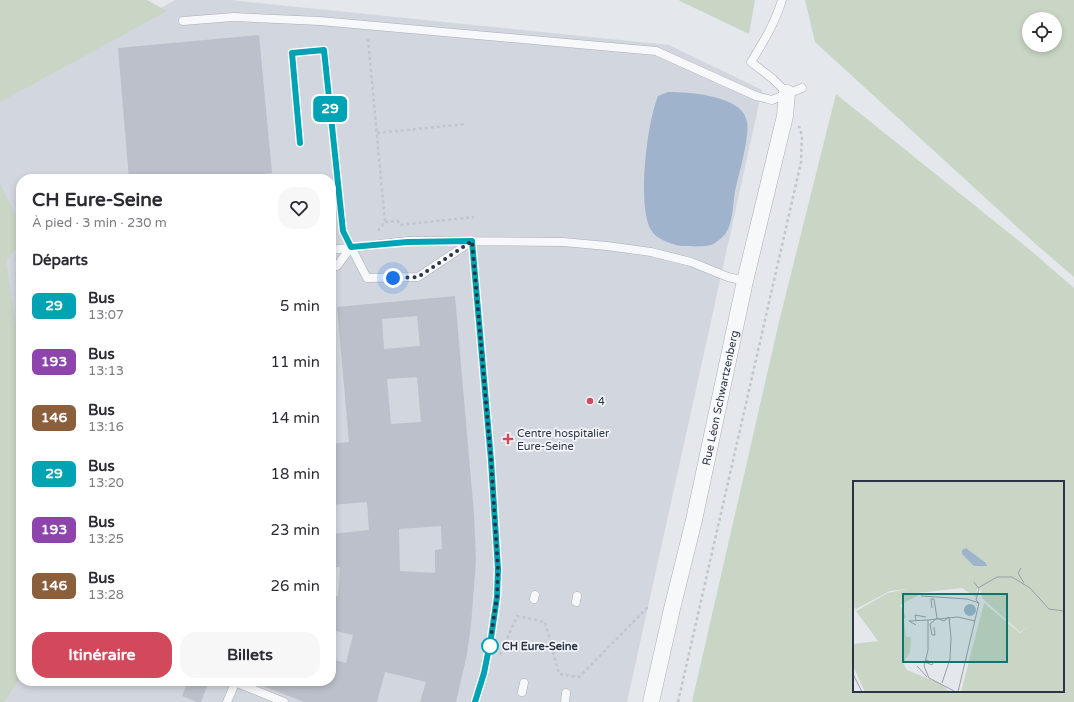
<!DOCTYPE html>
<html lang="fr">
<head>
<meta charset="utf-8">
<style>
  :root { --surface:#fff; --page:#f7f7f7; --text:#2b2b33; --muted:#7c7c81; --accent:#d1495b }
  body { margin:0; font-family:"Varela Round",sans-serif; background:var(--page); color:var(--text); height:100vh; display:flex; flex-direction:column; font-size:15px; white-space:nowrap }
  * { box-sizing:border-box; margin:0 }
  p { font-size:13px; color:var(--muted) }
  .icon { flex:none; width:22px; height:22px; fill:none; stroke:currentColor; stroke-width:2; stroke-linecap:round; stroke-linejoin:round }
  .map { position:relative; flex:1; overflow:hidden }
  .sheet { position:absolute; left:16px; top:174px; width:320px; height:512px; display:flex; flex-direction:column; background:var(--surface); border-radius:16px; box-shadow:0 2px 6px #0003 }
  .sheet>* { flex:none }
  .badge { padding:0 8px; border-radius:6px; font-size:14px; line-height:26px }
  .fabs { position:absolute; left:1022px; top:12px; display:grid; gap:8px }
  .fabs a { display:grid; place-items:center; width:40px; height:40px; border-radius:50%; background:var(--surface); box-shadow:0 2px 6px #0003; font-size:20px }
  .you { position:absolute; width:20px; height:20px; margin:-10px; border:3px solid #fff; border-radius:50%; background:#1a73e8; box-shadow:0 0 0 6px #1a73e833 }
  .map>.badge { position:absolute; translate:-50% -50%; box-shadow:0 0 0 2px #fff }
  h2 { padding:0 16px; font-size:15px; line-height:36px }
  .round { display:grid; place-items:center; flex:none; width:42px; height:42px; border-radius:16px; background:var(--page) }
  .head { display:flex; align-items:center; justify-content:space-between; height:68px; padding:0 16px }
  h1 { font-size:19px; font-weight:700; line-height:30px }
  .cta { display:flex; gap:8px; margin-top:auto; padding:8px 16px }
  .cta a { flex:1; height:46px; border-radius:16px; background:var(--accent); color:#fff; font-size:16px; font-weight:700; line-height:46px; text-align:center }
  .cta a+a { background:var(--page); color:var(--text) }
  ul { padding:0; list-style:none }
  li { display:flex; align-items:center; gap:12px; height:56px; padding:0 16px }
  li div { flex:1 }
  li b { display:block; font-size:15px }
  li em { font-style:normal }
  li .badge { min-width:44px; font-weight:700; text-align:center }
  .map>svg:first-child { display:block }
</style>
</head>
<body>
<div class="map">
<svg width="1074" height="702" viewBox="0 0 1074 702">
  <rect width="100%" height="100%" fill="#e4e7ec"/>
  <!-- built -->
  <path fill="#d2d6de" fill-rule="evenodd" d="M175 0H230L669 45 762 90 627 702H0V99ZM21 179H331V681H21Z"/>
  <!-- green -->
  <g fill="#c9d6c5" fill-rule="evenodd">
    <path d="M0 0H147L167 11 0 102Z"/>
    <path d="M679 0H755L749 34 680 1Z"/>
    <path d="M805 0H1074V277L1039 247 815 42ZM1029 19H1055V45H1029Z"/>
    <path d="M836 94 1029 249 1074 288V702H692L779 322ZM854 482H1063V691H854Z"/>
    <path d="M0 184 21 226V242L6 261 21 360V677L4 702H0Z"/>
  </g>
  <!-- water -->
  <path fill="#9fb4cc" d="M668 92C689 92 732 95 744 114 748 121 748 128 747 135 745 154 739 173 735 191 733 203 733 222 726 233 724 236 718 241 715 243 709 248 690 246 682 246 672 245 656 239 651 230 637 204 647 123 658 96Z"/>
  <!-- building -->
  <g fill="#bbc0ca" fill-rule="evenodd">
    <path d="M259 35 272 173 218 179H129L118 48Z"/>
    <path d="M455 296 474 514 476 561 471 625 467 654 456 702H420L426 682 385 672 377 702H304L253 682 331 681V659L346 663 353 635 331 630V596H338L340 567H331V534L369 530 367 502 331 505V444L349 442 337 307ZM417 316 420 346 384 349 382 319ZM417 377 421 422 391 424 387 379ZM441 526 442 549 435 550V573L400 571 399 529Z"/>
    <path d="M188 681H209L201 702H197L182 696Z"/>
  </g>
  <g fill="none" stroke-linecap="round" stroke-linejoin="round">
    <defs>
      <g id="service">
        <path d="M782 0C775 23 764 41 751 62L773 79 787 93"/>
        <path d="M183 21 233 17 320 21 656 51 756 96 772 100 802 88"/>
        <path d="M300 143 292 53 324 50 343 231 351 247 337 266 331 268"/>
        <path d="M351 247 367 278 418 277 472 241 491 460 498 569 497 597 491 638 484 673 475 702"/>
        <path d="M331 250 408 241H431L563 242 607 246 651 252 691 262 728 277 745 281"/>
        <path d="M534 599 535 595"/>
        <path d="M576 602 577 596"/>
        <path d="M235 682 284 702"/>
        <path d="M522 692 524 683"/>
        <path d="M227 702 236 681"/>
        <path d="M565 702 566 693"/>
      </g>
      <g id="minor">
        <path id="s1" d="M651 702 672 609 694 520 745 281 785 116 787 93"/>
      </g>
    </defs>
    <!-- service casing -->
    <use href="#service" stroke="#a9aeb7" stroke-width="9"/>
    <!-- minor casing -->
    <use href="#minor" stroke="#a9aeb7" stroke-width="17"/>
    <!-- path -->
    <g stroke="#c2c5cb" stroke-width="2.5" stroke-dasharray="3 3" stroke-linecap="butt">
      <path d="M368 39 385 222 376 233"/>
      <path d="M377 133 466 124"/>
      <path d="M385 222 398 221 400 225 474 217"/>
      <path d="M500 655 517 616 545 622 559 674 579 677 648 607"/>
      <path d="M678 702 801 162 802 136 799 126"/>
    </g>
    <!-- service -->
    <use href="#service" stroke="#f7f8fa" stroke-width="8"/>
    <!-- minor -->
    <use href="#minor" stroke="#f7f8fa" stroke-width="16"/>
  </g>
  <g fill="none" stroke-linecap="round" stroke-linejoin="round">
    <defs>
      <path id="line" d="M300 143 292 53 324 50 343 231 351 247 408 242 472 241 491 460 498 569 497 597 491 638 484 673 475 702"/>
    </defs>
    <!-- line casing -->
    <use href="#line" stroke="#fff" stroke-width="9"/>
    <!-- line -->
    <use href="#line" stroke="#00a3b4" stroke-width="6"/>
    <!-- walk -->
    <path stroke="#2b3445" stroke-width="4" stroke-dasharray="0 7.2" d="M393 278 418 277 472 241 491 460 498 569 497 597 489 649 490 646"/>
  </g>
  <!-- markers -->
  <g fill="#d1495b" stroke="#f4f6f9" stroke-width="1.5">
    <circle cx="590" cy="401" r="4"/>
    <path d="M506 433h4v4h4v4h-4v4h-4v-4h-4v-4h4z"/>
  </g>
  <circle fill="#fff" stroke="#00a3b4" stroke-width="2" cx="490" cy="646" r="8"/>
  <g text-anchor="middle" dominant-baseline="central" stroke-width="3.5" stroke-linejoin="round" paint-order="stroke">
    <!-- street labels -->
    <g font-size="11" fill="#2b3445" stroke="#f4f6f9">
      <text stroke="none"><textPath href="#s1" startOffset="312">Rue Léon Schwartzenberg</textPath></text>
    </g>
    <!-- poi labels -->
    <g font-size="11" fill="#2b3445" stroke="#f4f6f9" text-anchor="start">
      <text x="598" y="401">4</text>
      <text x="517" y="433">Centre hospitalier<tspan x="517" dy="13">Eure-Seine</tspan></text>
    </g>
    <!-- stop labels -->
    <g font-size="11" font-weight="bold" fill="#2b3445" stroke="#f4f6f9" text-anchor="start">
      <text x="502" y="646">CH Eure-Seine</text>
    </g>
  </g>
  <!-- overview -->
  <g transform="translate(853 481)">
    <rect width="211" height="211" fill="#e4e7ec"/>
    <path d="M0 0H208L211 2V211H108L131 122 167 152 175 146 167 151 129 117 127 107 124 108 123 116 109 107 64 112 66 114 47 124 53 136 51 138 53 156H58L57 171 50 182 54 189 88 203 97 211H12L0 185V163L25 160 3 130 35 112 54 108 37 110 3 128 0 125Z" fill="#c9d6c5"/>
    <path d="M113 67 133 82 134 85H121L109 73V69ZM111 129a6 6 0 1 1 12 0a6 6 0 1 1-12 0Z" fill="#9fb4cc"/>
    <path fill="none" stroke="#9a9fa9" stroke-width="1" d="M168 87 165 92 171 102M121 101 126 108 123 119 126 122M125 107 144 96H159L177 107 196 128 211 130M68 115 114 118 126 122M79 127 78 118H81L84 137 77 143 79 154H82L81 146M84 137 91 140 96 136 98 157 97 178 89 202M63 139 62 134 73 136M63 144 56 140 75 139M72 181 79 184 80 182 73 179M64 185 74 196M71 185 75 169V139L105 136 122 140M71 185 76 197 101 210M0 193 9 211M105 211 126 122"/>
    <path fill="#0f766e" fill-opacity="0.15" stroke="#0f766e" stroke-width="2" d="M50 113H154V181H50Z"/>
    <rect width="211" height="211" fill="none" stroke="#2b3445" stroke-width="2"/>
  </g>
</svg>
<div class="fabs">
<a><svg class="icon" aria-label="locate" viewBox="0 0 24 24"><circle cx="12" cy="12" r="6"/><path d="M12 2v4M12 18v4M2 12h4M18 12h4"/></svg></a>
</div>
<div class="you" style="left:393px;top:278px"></div>
<b class="badge" style="left:330px;top:109px;background:#00a3b4;color:#fff">29</b>
<section class="sheet">
<div class="head"><div><h1>CH Eure-Seine</h1><p>À pied · 3 min · 230 m</p></div><a class="round"><svg class="icon" aria-label="heart" viewBox="0 0 24 24"><path d="M12 20l-8-8c-3-5 5-10 8-4 3-6 11-1 8 4z"/></svg></a></div>
<h2>Départs</h2>
<ul>
<li><span class="badge" style="background:#00a3b4;color:#fff">29</span><div><b>Bus</b><p>13:07</p></div><em>5 min</em></li>
<li><span class="badge" style="background:#8e44ad;color:#fff">193</span><div><b>Bus</b><p>13:13</p></div><em>11 min</em></li>
<li><span class="badge" style="background:#8b5e3c;color:#fff">146</span><div><b>Bus</b><p>13:16</p></div><em>14 min</em></li>
<li><span class="badge" style="background:#00a3b4;color:#fff">29</span><div><b>Bus</b><p>13:20</p></div><em>18 min</em></li>
<li><span class="badge" style="background:#8e44ad;color:#fff">193</span><div><b>Bus</b><p>13:25</p></div><em>23 min</em></li>
<li><span class="badge" style="background:#8b5e3c;color:#fff">146</span><div><b>Bus</b><p>13:28</p></div><em>26 min</em></li>
</ul>
<div class="cta"><a>Itinéraire</a><a>Billets</a></div>
</section>
</div>
</body>
</html>
